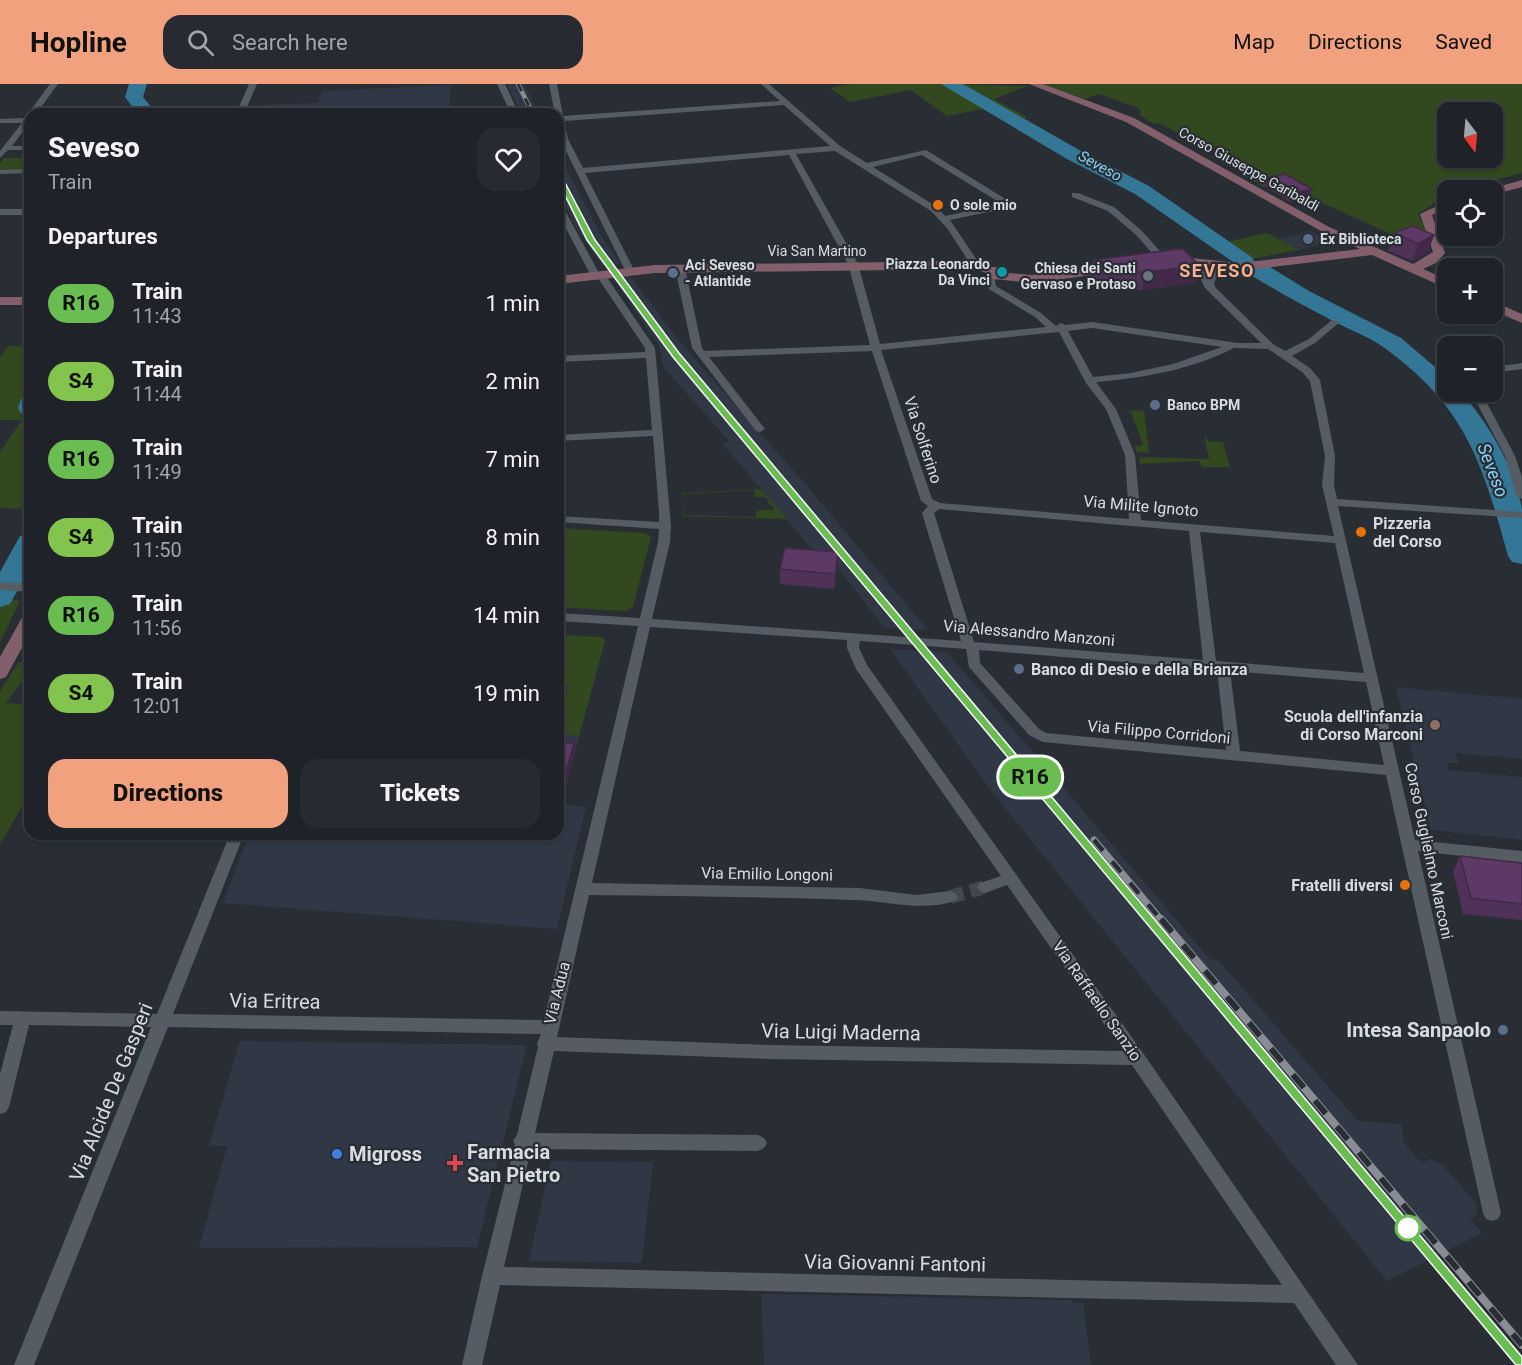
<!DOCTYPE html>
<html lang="en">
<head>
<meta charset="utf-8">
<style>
  :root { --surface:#1f2228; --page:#272a30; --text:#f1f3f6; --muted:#a1a4a8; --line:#3c3f45; --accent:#f1a17d }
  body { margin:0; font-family:Roboto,sans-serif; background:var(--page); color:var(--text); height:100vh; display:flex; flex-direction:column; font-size:22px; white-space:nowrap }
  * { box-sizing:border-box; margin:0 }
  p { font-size:20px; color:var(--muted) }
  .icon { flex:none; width:33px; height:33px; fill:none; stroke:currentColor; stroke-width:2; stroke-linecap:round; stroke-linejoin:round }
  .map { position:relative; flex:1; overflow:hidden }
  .panel { position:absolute; left:24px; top:24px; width:540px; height:732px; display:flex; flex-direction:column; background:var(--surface); border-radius:18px; box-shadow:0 2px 4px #0004,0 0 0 2px var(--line) }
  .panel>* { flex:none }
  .badge { padding:0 12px; border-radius:20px; font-size:21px; line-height:39px }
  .needle { width:39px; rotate:164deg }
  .controls { position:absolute; left:1437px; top:18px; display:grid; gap:12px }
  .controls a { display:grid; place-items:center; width:66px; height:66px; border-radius:12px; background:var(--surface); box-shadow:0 2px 4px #0004,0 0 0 2px var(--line); font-size:30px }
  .map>.badge { position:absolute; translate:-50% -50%; box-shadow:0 0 0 3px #fff }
  h2 { padding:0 24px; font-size:22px; line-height:54px }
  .round { display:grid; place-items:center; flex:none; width:63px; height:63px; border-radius:18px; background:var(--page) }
  .head { display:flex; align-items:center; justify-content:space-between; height:102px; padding:0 24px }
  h1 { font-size:28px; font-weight:800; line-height:45px }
  .cta { display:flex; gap:12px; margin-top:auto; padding:12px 24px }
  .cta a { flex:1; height:69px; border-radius:18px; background:var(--accent); color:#111; font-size:24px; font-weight:800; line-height:69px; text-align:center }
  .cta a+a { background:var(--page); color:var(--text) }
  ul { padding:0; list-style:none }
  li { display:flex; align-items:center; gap:18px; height:78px; padding:0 24px }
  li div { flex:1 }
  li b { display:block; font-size:22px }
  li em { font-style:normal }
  li .badge { min-width:66px; font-weight:700; text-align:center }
  header { display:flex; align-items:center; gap:36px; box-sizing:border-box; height:84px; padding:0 30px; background:var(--accent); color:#111 }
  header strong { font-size:28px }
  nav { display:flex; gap:33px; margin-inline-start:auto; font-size:21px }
  .search { width:420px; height:54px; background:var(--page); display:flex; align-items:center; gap:15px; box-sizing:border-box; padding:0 21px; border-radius:18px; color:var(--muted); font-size:22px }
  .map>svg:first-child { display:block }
</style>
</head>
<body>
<header>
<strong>Hopline</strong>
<div class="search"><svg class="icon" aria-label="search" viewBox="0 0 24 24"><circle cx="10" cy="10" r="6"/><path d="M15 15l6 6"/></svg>Search here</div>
<nav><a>Map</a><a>Directions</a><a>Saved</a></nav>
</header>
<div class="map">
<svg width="1522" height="1281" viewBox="0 0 1522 1281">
  <rect width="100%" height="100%" fill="#292e35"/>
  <!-- built -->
  <g fill="#2f3844">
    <path d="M507 0H524L539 30H521Z"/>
    <path d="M451 1 449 30H250L254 21 318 19 322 7Z"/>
    <path d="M558 68 602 153 621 180 603 183 576 143 558 107Z"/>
    <path d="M1312 147 1329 158 1298 166 1279 155Z"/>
    <path d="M629 191 686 265 807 402 928 546 885 544 838 484 826 482 722 359 730 358 664 284 659 262 613 194Z"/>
    <path d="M558 551 602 553 605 557 561 720 586 723 557 845 223 819 249 750H558Z"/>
    <path d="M890 565 947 568 1209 874 1219 877 1358 1037 1401 1040 1404 1059 1421 1079 1430 1075 1442 1080 1476 1119 1477 1131 1470 1135 1482 1149 1387 1197 989 704Z"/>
    <path d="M1396 603 1522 615V675L1456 669 1458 679H1447L1449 686 1522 693V756L1431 746Z"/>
    <path d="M240 957 527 961 477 1163 199 1164 227 1062H209Z"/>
    <path d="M551 1077 653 1078 642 1179 529 1177Z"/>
    <path d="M761 1210 1072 1216 1073 1219H1083L1091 1281H764Z"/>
  </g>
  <!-- green -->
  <g fill="#32481f" fill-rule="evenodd">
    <path d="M850 0H944L987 24 947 32 911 6 850 18 830 4Z"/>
    <path d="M957 0 1027 2 994 15 1027 33 1021 35Z"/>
    <path d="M1042 0H1522V89L1458 106H1448L1447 111 1418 130 1433 161H1415L1316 116 1283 98 1264 103 1246 93 1262 89 1191 50 1183 52 1161 40C1153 41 1145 35 1139 30L1141 28 1138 24 1099 10 1085 15ZM1448 28H1492V74H1448Z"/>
    <path d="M4 74H30V86H0V79Z"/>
    <path d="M1267 149 1299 166 1250 175 1226 158Z"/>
    <path d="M8 262H30V299L25 321 30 340V425L0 424V368L22 336H0V273Z"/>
    <path d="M1123 326 1144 327 1149 369 1137 368 1134 362 1143 361 1131 328Z"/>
    <path d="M1204 351 1208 357 1223 358 1230 383H1202L1199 377 1140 380 1139 373 1209 375Z"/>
    <path d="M761 405 787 435 682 432 684 425V431L756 433 757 426H774V423L769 420 766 413H755L754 406 684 410V416L682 409Z"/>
    <path d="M558 444 645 449 651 453 633 523 626 527 558 523Z"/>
    <path d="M5 514 20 517 0 559V523Z"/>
    <path d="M558 551 602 553 605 557 579 652 558 650V641L569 601 558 600Z"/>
    <path d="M19 578 30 579V586L6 619 30 621V633L23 645 25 650H30V709L0 760V607Z"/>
  </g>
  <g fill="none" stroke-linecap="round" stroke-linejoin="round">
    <!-- river -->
    <g fill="#347695" fill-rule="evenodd">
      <path d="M129 0H147L143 13 157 30H138L125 13Z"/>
      <path d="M941 0H963L1081 67 1149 102 1250 172 1254 176 1251 180H1265L1309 207 1401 254 1448 294V308H1461C1488 339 1515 383 1522 425 1522 442 1522 463 1522 480L1512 478 1508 472C1483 381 1466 323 1386 265 1370 253 1350 246 1333 237 1304 222 1277 207 1249 190L1246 185 1249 181 1236 180 1135 110 1067 75Z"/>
      <path d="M30 313V331L21 329 18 324 21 315Z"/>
      <path d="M30 450V484L10 520 0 523V488L20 452Z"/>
    </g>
    <!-- street-tunnel -->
    <path stroke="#43484f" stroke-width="14" stroke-dasharray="14 7" stroke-linecap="butt" d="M950 813 985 803"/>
    <!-- street -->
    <g fill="#565c63" fill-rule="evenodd">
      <path d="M50 0H58L36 30H30V38L12 62H30V66H8L0 74V67L22 39H0V35L25 34Z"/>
      <path d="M249 0H257L244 30H236Z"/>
      <path d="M497 0H505L519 30H511Z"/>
      <path d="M549 0H557L563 32 780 17 761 0H769L840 62 867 79 926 66 1012 119V123L950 136 981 182 976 185 973 184 947 144 931 127 835 67 796 70 858 180 880 260 1046 243 1035 233 989 205 985 195 998 188 1003 191 995 196 996 202 1041 229 1056 242 1061 239 1065 241 1092 238 1238 259H1261L1205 204 1195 183 1199 178 1218 181 1220 183 1214 200 1216 204 1273 260 1285 267 1309 255 1332 236 1340 238 1315 259 1292 272 1310 284 1320 296 1335 372 1334 401 1337 415 1522 428V434L1338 422 1415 756 1522 767V779L1418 767 1501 1129 1498 1135 1492 1137 1486 1135 1483 1129 1386 691 1043 658 1029 651 969 583 966 565 860 557 859 564 867 581 1143 969 1358 1281H1336L1294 1219 500 1201 482 1281H462L482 1192 515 1060 513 1057 517 1051 538 963 537 960 541 950 168 943 34 1281H14L151 943 29 941 9 1023 6 1028 0 1030V990L13 941H0V927L157 930 230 750H244L173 930 544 936 638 542 558 537V529L640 534 658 458 659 445 558 438V432L659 438V428L653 352 558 357V351L652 346 646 274 558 278V272L645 268V264L598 194 591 192 558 129V118L562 121 599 189H604L655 264 671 442 670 458 652 535 961 557 922 429 928 422 921 417 872 267 709 273 765 345 760 348 756 347 692 264 675 184 680 181 685 184 702 264 704 267 870 261 848 180 789 71 585 89 634 186 626 188 560 55 558 30H555ZM784 21 830 62 583 84 568 55 564 37ZM922 71 1002 120 945 132 937 123 873 83ZM1205 183 1210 185 1208 190ZM1092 244 1222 263 1173 280 1131 289 1093 293 1068 247ZM1059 248 1086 299 1106 325 1125 371 1129 435 940 419 932 415 881 266ZM1234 264 1268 265 1302 288 1310 297 1325 372 1322 401 1334 452 1141 436 1135 371 1116 325 1096 298C1143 294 1191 286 1234 264ZM939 425 1189 447 1203 576 974 558 934 429ZM1200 448 1335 459 1364 589 1216 577ZM650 543 847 556V564L856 585 1001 792 980 799 977 803 980 807 985 809 1007 801 1123 967 770 961 557 953 589 811C678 812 767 813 855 816 889 817 922 828 955 817L958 813 955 809 950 807 917 811 859 804 592 799ZM979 566 1217 586 1226 666 1046 649 1039 645 980 579ZM1230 587 1366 598 1384 681 1240 667ZM554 967 770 975 1132 981 1282 1201 504 1183 531 1065 758 1067 764 1064 767 1059 764 1054 758 1051 535 1049Z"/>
      <path d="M30 85V89L0 90V86Z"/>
      <path d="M1072 109H1078L1114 123 1142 147 1167 175V179H1161L1136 151 1108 127 1072 113Z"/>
      <rect x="0" y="125" width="30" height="6"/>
      <path d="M1522 279V285L1492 289V283Z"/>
      <path d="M1471 308H1481L1515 372 1522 393V415L1516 412 1505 372Z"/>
      <path d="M0 498 30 500V508L0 506Z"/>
    </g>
    <!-- secondary -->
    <g fill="#825f6a" fill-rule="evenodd">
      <path d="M1029 0H1043L1134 34 1329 143 1413 180 1433 168 1420 130 1448 117V124L1432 131 1445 169 1436 179 1423 185 1448 196V205L1372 171 1240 187 1168 179 1166 176 1172 172 1240 179 1360 165 1321 147 1126 38Z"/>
      <path d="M1522 96V103L1492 111V106H1487Z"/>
      <path d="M969 177 991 183H1006L1009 189 1032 191 1115 180 1121 184 1115 188 1032 199 994 195 984 188 969 185 655 189 558 200V192L655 181Z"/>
      <rect x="0" y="213" width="30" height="8"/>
      <path d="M1492 217 1522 230V239L1492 226Z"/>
      <path d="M30 529V549L6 593 0 595V573L24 530Z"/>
    </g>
    <defs>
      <g id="rail-far3">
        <path d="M518 0 533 30"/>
        <path d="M558 93 591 156 634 215"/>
      </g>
      <path id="rail-far2" d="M633 213 676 271 858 488"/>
      <g id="rail-far1">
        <path d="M857 487 1151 837"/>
        <path d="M1094 756 1162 837"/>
      </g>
      <g id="rail">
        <path d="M1150 835 1522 1279"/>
        <path d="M1161 835 1522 1261"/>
      </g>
    </defs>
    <!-- rail-far3 casing -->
    <use href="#rail-far3" stroke="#898d93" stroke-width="4.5"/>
    <!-- rail-far2 casing -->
    <use href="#rail-far2" stroke="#898d93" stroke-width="5"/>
    <!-- rail-far1 casing -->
    <use href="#rail-far1" stroke="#898d93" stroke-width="7"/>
    <!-- rail casing -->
    <use href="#rail" stroke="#898d93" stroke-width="8"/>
    <!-- rail-far3 -->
    <use href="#rail-far3" stroke="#292e35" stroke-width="3" stroke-dasharray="8" stroke-linecap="butt"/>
    <!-- rail-far2 -->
    <use href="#rail-far2" stroke="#292e35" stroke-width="4" stroke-dasharray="10" stroke-linecap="butt"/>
    <!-- rail-far1 -->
    <use href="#rail-far1" stroke="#292e35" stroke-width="4.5" stroke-dasharray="14" stroke-linecap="butt"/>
    <!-- rail -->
    <use href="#rail" stroke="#292e35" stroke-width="6" stroke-dasharray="17" stroke-linecap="butt"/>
  </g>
  <!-- wall -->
  <g fill="#503258">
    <path d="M1267 94 1310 113 1290 118 1265 102Z"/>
    <path d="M1394 149 1434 151 1428 168 1413 177 1388 167Z"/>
    <path d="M1093 176 1200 182 1196 199 1142 206 1130 205 1127 202 1091 194Z"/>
    <path d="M838 468 837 483 834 505 780 500V485Z"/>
    <path d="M558 658 575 669 563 712 558 711Z"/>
    <path d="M1460 772 1522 779V836L1463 830 1453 787Z"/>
  </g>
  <!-- shaded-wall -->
  <g fill="#412947">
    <path d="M1312 105 1310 113 1290 118 1292 109Z"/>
    <path d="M1434 151 1428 168 1413 177 1418 160Z"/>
    <path d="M1200 182 1196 199 1142 206 1145 188Z"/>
    <path d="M838 468 837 483 834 505 835 490Z"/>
    <path d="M574 659 575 669 563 712 562 701Z"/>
  </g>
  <!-- building -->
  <g fill="#5d3a66" stroke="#412947" stroke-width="1.5">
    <path d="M1285 90 1312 105 1292 109 1267 94Z"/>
    <path d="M1413 142 1434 151 1418 160 1394 149Z"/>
    <path d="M1179 165H1183L1200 182 1145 188H1134L1130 184 1093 176Z"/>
    <path d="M785 464 838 468 835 490 780 485Z"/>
    <path d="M558 658 574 659 562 701H558Z"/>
    <path d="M1460 772 1522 779V820L1471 814Z"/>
  </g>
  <!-- line -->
  <path fill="#69bd51" stroke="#fff" stroke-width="1.5" d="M555 91H561L595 156 679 269 1522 1273V1281H1516L673 273 587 156Z"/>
  <!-- markers -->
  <g fill="#e8710a" stroke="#292e35" stroke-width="2">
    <circle cx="938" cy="121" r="6"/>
    <circle cx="1361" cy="448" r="6"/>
    <circle cx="1405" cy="801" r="6"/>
  </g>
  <g fill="#5c6f8a" stroke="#292e35" stroke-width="2">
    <circle cx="1308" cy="155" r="6"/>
    <circle cx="673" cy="189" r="6"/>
    <circle cx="1155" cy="321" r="6"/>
    <circle cx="1019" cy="585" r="6"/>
    <circle cx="1503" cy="946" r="6"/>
  </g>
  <circle fill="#0f9aa8" stroke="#292e35" stroke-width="2" cx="1002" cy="188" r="6"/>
  <circle fill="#6b7280" stroke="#292e35" stroke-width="2" cx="1148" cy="192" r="6"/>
  <circle fill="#8d6e63" stroke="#292e35" stroke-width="2" cx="1435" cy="641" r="6"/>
  <circle fill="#3f7fe0" stroke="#292e35" stroke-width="2" cx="337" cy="1070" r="6"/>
  <path fill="#e0444e" stroke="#292e35" stroke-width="2" d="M452 1070h6v6h6v6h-6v6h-6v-6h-6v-6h6z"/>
  <circle fill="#fff" stroke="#69bd51" stroke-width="3" cx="1408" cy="1144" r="12"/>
  <g text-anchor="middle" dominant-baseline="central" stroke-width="4.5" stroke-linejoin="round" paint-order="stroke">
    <!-- far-street labels -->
    <g font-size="14" fill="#d9dde1" stroke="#292e35">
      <text transform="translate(1249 85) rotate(29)">Corso Giuseppe Garibaldi</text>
      <text x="817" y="167">Via San Martino</text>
    </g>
    <!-- far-poi labels -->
    <g font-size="14" font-weight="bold" fill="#d9dde1" stroke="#292e35" text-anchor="start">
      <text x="950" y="121">O sole mio</text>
      <text x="1320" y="155">Ex Biblioteca</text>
      <text x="990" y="180" text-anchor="end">Piazza Leonardo<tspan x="990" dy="16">Da Vinci</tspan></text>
      <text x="685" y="181">Aci Seveso<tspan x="685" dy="16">- Atlantide</tspan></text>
      <text x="1136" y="184" text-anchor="end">Chiesa dei Santi<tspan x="1136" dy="16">Gervaso e Protaso</tspan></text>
      <text x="1167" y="321">Banco BPM</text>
    </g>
    <!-- far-water labels -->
    <g font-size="15" font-style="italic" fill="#88d1f7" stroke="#292e35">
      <text transform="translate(1100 82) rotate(29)">Seveso</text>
    </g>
    <!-- street labels -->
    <g font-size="16" fill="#d9dde1" stroke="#292e35">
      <text transform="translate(923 356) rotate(72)">Via Solferino</text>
      <text transform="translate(1141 422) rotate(5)">Via Milite Ignoto</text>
      <text transform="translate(1029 549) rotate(5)">Via Alessandro Manzoni</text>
      <text transform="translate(1159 648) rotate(5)">Via Filippo Corridoni</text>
      <text transform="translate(1429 767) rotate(78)">Corso Guglielmo Marconi</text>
      <text transform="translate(767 790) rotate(1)">Via Emilio Longoni</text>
      <text transform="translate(557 909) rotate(-76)">Via Adua</text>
      <text transform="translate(1097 917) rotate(55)">Via Raffaello Sanzio</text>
    </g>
    <!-- poi labels -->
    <g font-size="16" font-weight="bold" fill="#d9dde1" stroke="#292e35" text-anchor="start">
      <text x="1373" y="439">Pizzeria<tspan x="1373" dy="18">del Corso</tspan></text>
      <text x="1031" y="585">Banco di Desio e della Brianza</text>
      <text x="1423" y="632" text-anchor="end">Scuola dell'infanzia<tspan x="1423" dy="18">di Corso Marconi</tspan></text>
      <text x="1393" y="801" text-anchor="end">Fratelli diversi</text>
    </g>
    <!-- far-district labels -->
    <g font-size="18" font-weight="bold" letter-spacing="1.5" fill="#fcb08f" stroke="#292e35">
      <text x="1217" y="186">SEVESO</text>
    </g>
    <!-- water labels -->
    <g font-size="18" font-style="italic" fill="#88d1f7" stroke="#292e35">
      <text transform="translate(1493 386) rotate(69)">Seveso</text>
    </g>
    <!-- near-street labels -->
    <g font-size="20" fill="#d9dde1" stroke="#292e35">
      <text transform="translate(275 917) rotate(1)">Via Eritrea</text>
      <text transform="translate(841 948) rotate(1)">Via Luigi Maderna</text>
      <text transform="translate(111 1008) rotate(-68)">Via Alcide De Gasperi</text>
      <text transform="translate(895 1179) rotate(1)">Via Giovanni Fantoni</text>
    </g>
    <!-- near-poi labels -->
    <g font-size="20" font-weight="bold" fill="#d9dde1" stroke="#292e35" text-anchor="start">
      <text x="1491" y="946" text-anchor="end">Intesa Sanpaolo</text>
      <text x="467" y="1068">Farmacia<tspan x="467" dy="23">San Pietro</tspan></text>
      <text x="349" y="1070">Migross</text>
    </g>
  </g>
</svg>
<div class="controls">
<a><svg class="needle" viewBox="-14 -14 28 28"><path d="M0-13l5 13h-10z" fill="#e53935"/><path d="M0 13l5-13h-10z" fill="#a1a4a8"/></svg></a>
<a><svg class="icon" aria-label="locate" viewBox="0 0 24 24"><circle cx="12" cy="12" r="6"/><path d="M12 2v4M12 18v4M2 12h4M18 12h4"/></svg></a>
<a>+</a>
<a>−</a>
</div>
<b class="badge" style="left:1030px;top:693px;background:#69bd51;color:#111">R16</b>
<section class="panel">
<div class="head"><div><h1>Seveso</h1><p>Train</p></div><a class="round"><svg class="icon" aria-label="heart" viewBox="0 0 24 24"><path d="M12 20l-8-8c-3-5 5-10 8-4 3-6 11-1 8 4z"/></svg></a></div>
<h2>Departures</h2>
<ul>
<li><span class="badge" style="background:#69bd51;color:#111">R16</span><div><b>Train</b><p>11:43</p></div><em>1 min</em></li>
<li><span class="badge" style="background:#82c44e;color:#111">S4</span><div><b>Train</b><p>11:44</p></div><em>2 min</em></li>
<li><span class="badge" style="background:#69bd51;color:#111">R16</span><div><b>Train</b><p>11:49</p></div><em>7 min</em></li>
<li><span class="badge" style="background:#82c44e;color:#111">S4</span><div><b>Train</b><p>11:50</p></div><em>8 min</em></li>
<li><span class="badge" style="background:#69bd51;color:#111">R16</span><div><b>Train</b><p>11:56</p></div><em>14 min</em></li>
<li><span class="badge" style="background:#82c44e;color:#111">S4</span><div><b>Train</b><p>12:01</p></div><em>19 min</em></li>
</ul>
<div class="cta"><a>Directions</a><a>Tickets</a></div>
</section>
</div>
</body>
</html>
